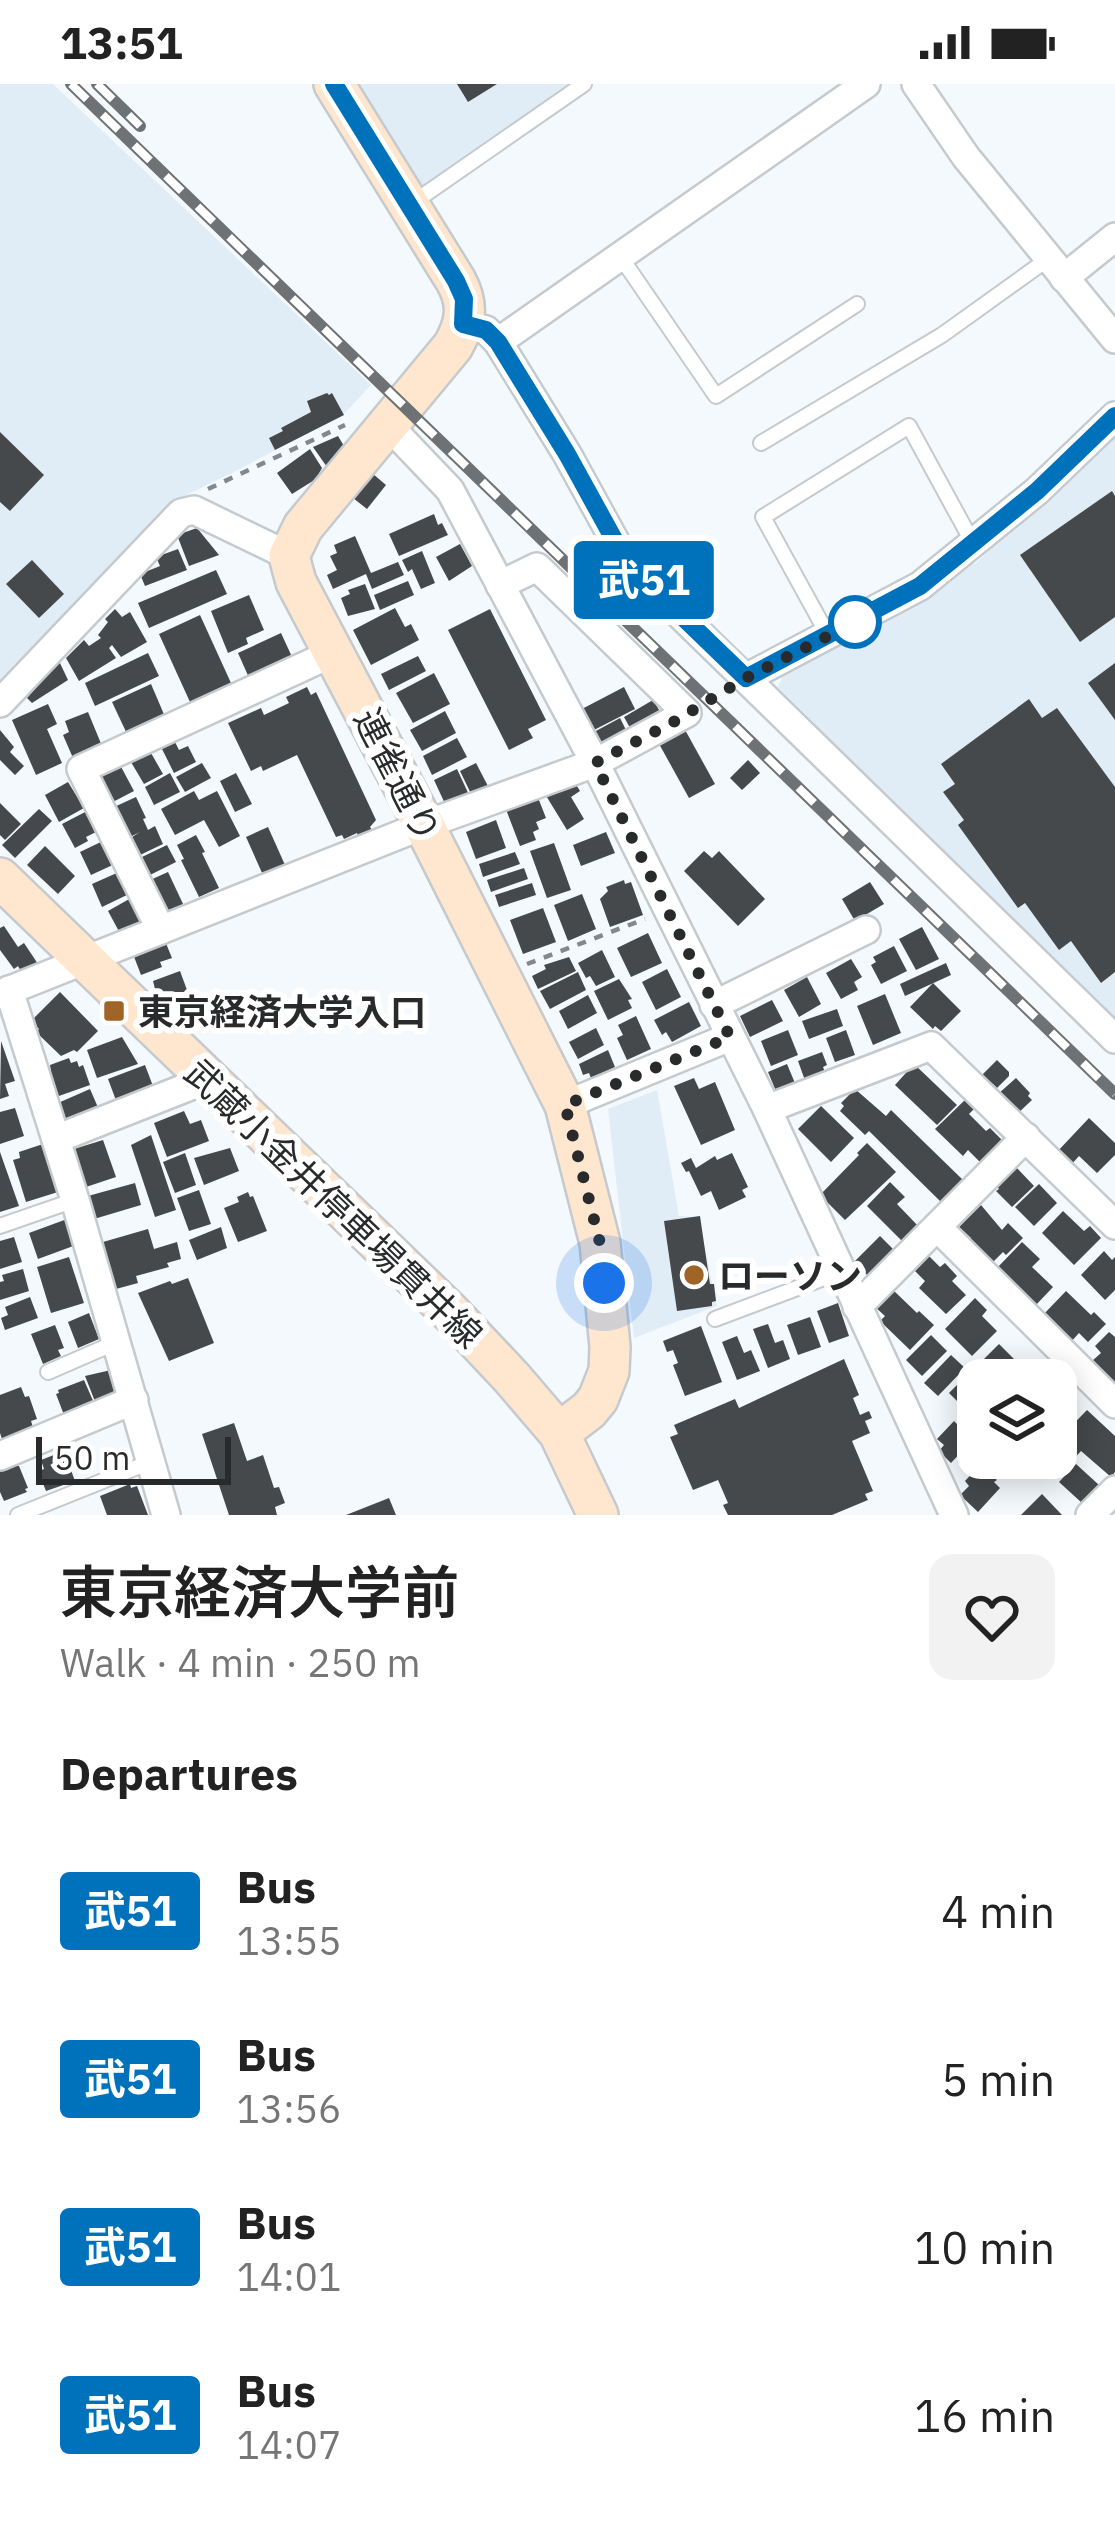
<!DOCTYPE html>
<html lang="en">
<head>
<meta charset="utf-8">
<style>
  :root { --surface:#fff; --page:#f2f2f2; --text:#222; --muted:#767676 }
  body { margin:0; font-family:"IBM Plex Sans","Noto Sans JP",sans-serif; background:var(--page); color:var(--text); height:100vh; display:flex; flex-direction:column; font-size:45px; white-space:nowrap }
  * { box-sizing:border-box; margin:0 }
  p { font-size:39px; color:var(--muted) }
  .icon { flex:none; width:66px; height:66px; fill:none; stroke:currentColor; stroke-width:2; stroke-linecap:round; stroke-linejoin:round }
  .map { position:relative; height:1431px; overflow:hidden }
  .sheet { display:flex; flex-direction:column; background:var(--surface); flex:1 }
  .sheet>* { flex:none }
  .badge { padding:0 24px; border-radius:9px; font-size:42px; line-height:78px }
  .fabs { position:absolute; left:957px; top:1275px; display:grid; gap:24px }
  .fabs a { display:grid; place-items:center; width:120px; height:120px; border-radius:24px; background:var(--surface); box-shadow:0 6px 30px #0003; font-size:60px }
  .scale { position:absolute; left:36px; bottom:30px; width:195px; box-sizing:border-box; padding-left:12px; border:6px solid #282a2b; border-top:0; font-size:33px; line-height:42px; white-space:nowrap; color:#282a2b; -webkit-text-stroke:9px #fff; paint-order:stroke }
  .you { position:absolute; width:60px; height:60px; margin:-30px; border:9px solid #fff; border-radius:50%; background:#1a73e8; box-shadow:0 0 0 18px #1a73e833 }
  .map>.badge { position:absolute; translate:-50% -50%; box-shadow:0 0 0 6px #fff }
  h2 { padding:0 60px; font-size:45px; line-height:108px }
  .round { display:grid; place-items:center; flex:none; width:126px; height:126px; border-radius:24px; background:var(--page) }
  .headline { display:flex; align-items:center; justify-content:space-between; height:204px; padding:0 60px }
  h1 { font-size:57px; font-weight:600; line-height:90px }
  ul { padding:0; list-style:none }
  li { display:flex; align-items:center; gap:36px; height:168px; padding:0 60px }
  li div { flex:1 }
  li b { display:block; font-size:45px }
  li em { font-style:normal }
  li .badge { min-width:132px; font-weight:700; text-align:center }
  .status { display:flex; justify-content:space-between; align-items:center; height:84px; padding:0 60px; background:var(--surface); direction:ltr }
  .status svg { height:33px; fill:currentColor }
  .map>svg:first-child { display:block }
</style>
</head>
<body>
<div class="status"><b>13:51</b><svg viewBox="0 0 49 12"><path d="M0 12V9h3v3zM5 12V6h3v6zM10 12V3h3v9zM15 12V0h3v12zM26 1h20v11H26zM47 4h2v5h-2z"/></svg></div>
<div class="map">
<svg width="1115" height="1431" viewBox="0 0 1115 1431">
  <rect width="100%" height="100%" fill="#f4f9fd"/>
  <!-- built -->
  <g fill="#e1edf6">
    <path d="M0 0H53L371 301 346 328 240 385 172 418 0 595Z"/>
    <path d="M353 0H572L420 106Z"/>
    <path d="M1115 345V938L778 603 784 588 965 479 975 480Z"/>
    <path d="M657 1006 679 1132 698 1133 717 1222 634 1254 608 1025Z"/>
  </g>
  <!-- building -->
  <g fill="#45494c">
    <path d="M457 0H497L468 18Z"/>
    <path d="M327 309 329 311 332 309 344 331 275 366 269 354 283 347 281 344 311 328 307 317Z"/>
    <path d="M0 348 44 391 10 427 0 418Z"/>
    <path d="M338 352 344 362 327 383 313 363Z"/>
    <path d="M310 365 322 384 316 395 292 410 277 389Z"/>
    <path d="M373 390 386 401 367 425 353 414Z"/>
    <path d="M1112 407 1115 412V533L1080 558 1020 471Z"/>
    <path d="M434 430 438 441 442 439 448 451 399 472 389 450Z"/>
    <path d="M197 444 219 471 189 482 177 451Z"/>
    <path d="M355 452 371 489 398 478 404 491 372 505 366 490 333 505 327 491 337 486 330 472 337 469 334 461Z"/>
    <path d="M460 460 472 482 449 497 436 473Z"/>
    <path d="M178 465 187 486 145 502 140 490 160 482 156 473Z"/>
    <path d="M422 467 435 499 421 505 412 485 408 488 402 476Z"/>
    <path d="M32 476 64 510 39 534 6 500Z"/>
    <path d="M216 486 227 510 149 544 138 519Z"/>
    <path d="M408 497 414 511 380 526 374 511Z"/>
    <path d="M365 500 375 525 348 532 341 514 350 510 348 506Z"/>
    <path d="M249 511 264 546 246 554 248 560 228 569 211 527Z"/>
    <path d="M395 524 405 543 411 540 419 556 371 581 353 546Z"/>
    <path d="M115 525 122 533 130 528 147 558 121 573 112 561 109 564 116 574 79 597 66 574 84 556 89 562 101 554 98 551 108 538 105 535Z"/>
    <path d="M490 525 546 636 528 645 533 654 509 666 448 546Z"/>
    <path d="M200 531 231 599 190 618 159 550Z"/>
    <path d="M281 549 293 575 250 596 238 569Z"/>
    <path d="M148 569 159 592 95 622 85 599Z"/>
    <path d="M418 572 426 587 389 606 381 590Z"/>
    <path d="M59 577 68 596 32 619 27 614Z"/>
    <path d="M1115 579V636L1088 599Z"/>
    <path d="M434 589 450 620 413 639 396 609Z"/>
    <path d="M151 600 166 635 128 652 112 618Z"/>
    <path d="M307 603 311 611 316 608 376 736 370 743 372 746 358 752 357 749 344 755 342 751 336 753 297 671 263 687 261 682 251 687 228 639 261 624 264 631 289 619 286 613Z"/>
    <path d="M624 603 635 625 592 647 580 626Z"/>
    <path d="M1029 615 1042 634 1057 624 1115 703V888L1101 899 1071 857 1059 866 1025 819 1018 824 958 741 964 736 943 708 955 700 941 680Z"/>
    <path d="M653 616 664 634 634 651 624 633Z"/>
    <path d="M48 620 57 640 47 645 62 679 36 691 12 636Z"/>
    <path d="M445 627 456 649 422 667 410 646Z"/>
    <path d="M88 628 102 662 73 674 63 651 69 648 65 637Z"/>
    <path d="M620 634 629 652 604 666 594 648Z"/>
    <path d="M684 644 715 700 689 714 658 658Z"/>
    <path d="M0 646 14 663 10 668 24 682 15 691 0 676Z"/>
    <path d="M172 652 179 666 188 662 196 678 174 689 159 659Z"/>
    <path d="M457 654 467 673 432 691 423 672Z"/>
    <path d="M147 662 163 690 144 700 128 673Z"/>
    <path d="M748 676 760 689 742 706 730 694Z"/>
    <path d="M119 679 134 707 109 720 94 692Z"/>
    <path d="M202 679 211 694 185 708 176 693Z"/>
    <path d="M476 679 491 708 474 716 460 687Z"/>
    <path d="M457 685 470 713 447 724 434 696Z"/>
    <path d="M170 689 180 708 154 721 145 703Z"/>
    <path d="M236 689 252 720 235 728 220 697Z"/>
    <path d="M572 694 580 707 571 713 584 735 567 746 545 710Z"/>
    <path d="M68 698 84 724 59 738 45 711Z"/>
    <path d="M194 707 199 716 217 707 240 752 219 763 204 736 175 751 161 725Z"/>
    <path d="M537 711 546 734 536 738 539 745 533 748 536 756 520 762 505 723Z"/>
    <path d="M136 713 146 734 143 735 148 746 155 742 163 760 138 772 129 755 140 748 126 755 112 724Z"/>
    <path d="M0 719 21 740 5 756 0 751Z"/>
    <path d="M39 725 52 737 15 774 2 761Z"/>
    <path d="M89 726 100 746 86 753 88 757 75 764 62 740Z"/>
    <path d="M496 736 506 764 476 775 466 748Z"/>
    <path d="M268 743 285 781 263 791 246 753Z"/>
    <path d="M606 748 615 769 581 782 573 761Z"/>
    <path d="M196 751 205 768 202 769 219 804 199 813 181 776 184 775 177 761Z"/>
    <path d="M105 756 117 779 91 791 80 768Z"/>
    <path d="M554 759 571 806 547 814 530 767Z"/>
    <path d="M167 761 176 778 150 791 142 773Z"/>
    <path d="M45 762 75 792 58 810 27 781Z"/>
    <path d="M704 767 712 774 719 767 765 815 738 842 684 787Z"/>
    <path d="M515 768 520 780 483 793 479 780Z"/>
    <path d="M524 784 528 795 491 808 487 796Z"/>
    <path d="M119 788 129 810 102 823 92 800Z"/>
    <path d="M168 788 184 822 164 831 148 797Z"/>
    <path d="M624 796 625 800 631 798 643 831 610 843 600 815 608 807 606 803Z"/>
    <path d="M870 798 884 820 855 837 842 815Z"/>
    <path d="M532 799 536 811 499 823 495 811Z"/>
    <path d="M582 810 596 845 568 857 554 821Z"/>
    <path d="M131 814 148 839 122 853 108 827Z"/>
    <path d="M543 824 556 858 523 870 510 836Z"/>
    <path d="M4 842 18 863 24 859 38 880 22 889 18 882 14 885 0 866V844Z"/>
    <path d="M922 843 939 875 916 886 899 855Z"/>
    <path d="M648 849 662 879 631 893 617 864Z"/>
    <path d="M165 857 172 874 160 878 162 883 141 891 133 870Z"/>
    <path d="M894 862 907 887 881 900 871 881 876 878 873 873Z"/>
    <path d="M602 866 615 893 596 902 590 892 586 894 578 879Z"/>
    <path d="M569 873 576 887 538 905 532 892 546 885 544 881Z"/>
    <path d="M851 875 862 893 854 898 858 906 841 915 826 889Z"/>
    <path d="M946 879 951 891 905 912 900 900Z"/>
    <path d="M667 885 681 913 656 926 642 898Z"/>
    <path d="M180 887 194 925 180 930 155 905 153 897Z"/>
    <path d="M578 888 586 906 550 925 540 907Z"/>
    <path d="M807 893 821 920 799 933 784 906Z"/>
    <path d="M619 895 632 915 628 916 632 924 608 936 594 907Z"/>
    <path d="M933 899 961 927 941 947 935 942 933 945 910 923Z"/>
    <path d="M60 908 98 947 77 968 74 966 61 972 36 948 39 945 31 937Z"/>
    <path d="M885 910 901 949 873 961 857 922Z"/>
    <path d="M588 911 597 929 568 945 559 927Z"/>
    <path d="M772 916 783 937 750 953 740 932Z"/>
    <path d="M689 918 701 942 672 958 666 948 662 951 654 936Z"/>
    <path d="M837 925 843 942 809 955 802 937Z"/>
    <path d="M636 932 651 965 627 976 617 954 623 951 618 941Z"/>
    <path d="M596 944 604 961 578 975 569 958Z"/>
    <path d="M788 946 798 971 771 982 761 957Z"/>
    <path d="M846 946 855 971 835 978 826 954Z"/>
    <path d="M122 953 138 980 97 994 87 966Z"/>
    <path d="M1 957 15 997 5 1000 9 1012 0 1015Z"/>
    <path d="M608 966 615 983 591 994 589 989 583 991 579 980Z"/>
    <path d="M822 968 827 981 823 983 827 994 807 1002 798 977Z"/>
    <path d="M69 974 71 979 77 977 79 983 83 981 90 1001 56 1013 47 988 51 987 50 981Z"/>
    <path d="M997 976 1009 988V992L997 1004 993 1000 991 1003 980 993Z"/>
    <path d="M787 980 797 1004 778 1012 768 988Z"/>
    <path d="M914 980 957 1021 937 1041 895 1001Z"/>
    <path d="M145 981 156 1010 117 1019 108 995Z"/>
    <path d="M694 994 699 1005 715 998 735 1046 701 1061 674 1002Z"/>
    <path d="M1016 994 1030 1009 1028 1012 1032 1016 1017 1030 998 1010Z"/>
    <path d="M90 1005 100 1028 68 1042 58 1019Z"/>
    <path d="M855 1005 886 1032 891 1026 963 1096 941 1118 869 1047 865 1051 840 1027 844 1022 841 1019Z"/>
    <path d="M968 1013 977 1022 969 1030 986 1047 990 1044 1004 1058 982 1080 968 1066 963 1072 935 1045Z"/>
    <path d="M821 1022 854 1054 831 1078 798 1045Z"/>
    <path d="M15 1024 24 1052 0 1060V1028Z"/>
    <path d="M184 1027 190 1040 201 1036 209 1057 167 1073 154 1039Z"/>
    <path d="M1089 1034 1115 1059V1071L1097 1089 1079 1072 1070 1082 1056 1069Z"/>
    <path d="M151 1051 176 1126 155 1133 131 1061Z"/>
    <path d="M103 1056 116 1093 86 1103 74 1065Z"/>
    <path d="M867 1059 896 1088 845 1136 820 1111 859 1071 857 1069Z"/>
    <path d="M43 1060 58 1108 26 1118 13 1076 20 1074 19 1068Z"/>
    <path d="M230 1064 239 1087 204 1101 194 1074Z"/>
    <path d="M0 1068 19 1122 0 1128Z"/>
    <path d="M185 1069 196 1101 175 1109 163 1078Z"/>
    <path d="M732 1069 748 1103 742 1106 746 1113 719 1126 711 1107 701 1112 689 1087 686 1088 681 1079 691 1074 696 1084 715 1072 717 1076Z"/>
    <path d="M1015 1082 1034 1102 1012 1123 996 1107 999 1105 996 1101Z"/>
    <path d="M890 1098 905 1113 897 1120 920 1144 904 1159 867 1122Z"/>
    <path d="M135 1099 141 1121 94 1135 88 1112Z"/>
    <path d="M1039 1100 1057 1119 1034 1142 1015 1123Z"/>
    <path d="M199 1106 211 1140 189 1147 177 1114Z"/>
    <path d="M248 1108 250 1113 253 1112 267 1147 238 1158 224 1124 239 1118 237 1113Z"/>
    <path d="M981 1121 1002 1146 1008 1139 1023 1154 1006 1171 1003 1168 989 1182 966 1159 971 1154 959 1143Z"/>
    <path d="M1063 1127 1084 1147 1090 1142 1101 1154 1074 1181 1042 1149Z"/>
    <path d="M700 1132 710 1200H714L716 1217 712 1218V1222L677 1227 664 1137Z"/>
    <path d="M67 1135 76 1161 38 1175 29 1149Z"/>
    <path d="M221 1143 227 1164 197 1176 189 1156Z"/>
    <path d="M148 1145 154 1165 177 1158 181 1175 167 1179 169 1183 136 1192 138 1199 116 1205 103 1158Z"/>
    <path d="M880 1152 896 1168 870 1194 854 1178Z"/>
    <path d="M14 1153 22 1178 0 1185V1157Z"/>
    <path d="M1022 1158 1040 1175 1032 1183 1053 1203 1035 1222 996 1185Z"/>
    <path d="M1104 1167 1112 1176 1115 1173V1206L1105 1216 1081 1191Z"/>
    <path d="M929 1172 940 1183 945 1179 957 1192 952 1197 966 1211 946 1230 919 1204 925 1197 915 1187Z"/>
    <path d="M69 1173 84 1219 51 1229 37 1183Z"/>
    <path d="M23 1185 29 1207 0 1216V1198L4 1197 2 1191Z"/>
    <path d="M188 1194 214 1259 169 1277 138 1209 170 1197 172 1200Z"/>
    <path d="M892 1205 917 1229 919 1227 934 1241 910 1266 880 1237 885 1232 875 1223Z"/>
    <path d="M1066 1207 1091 1231 1094 1228 1106 1240 1088 1258 1079 1249 1070 1259 1042 1232Z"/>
    <path d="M30 1213 38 1234 5 1246 1 1234 8 1231 5 1223Z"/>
    <path d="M975 1214 987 1226 982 1232 997 1247 972 1272 945 1245Z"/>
    <path d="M838 1219 849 1252 829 1259 817 1227Z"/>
    <path d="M89 1229 99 1255 78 1264 68 1238Z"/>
    <path d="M810 1233 821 1263 798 1271 787 1241Z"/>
    <path d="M768 1240 775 1259 783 1256 790 1275 768 1284 753 1245Z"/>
    <path d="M55 1241 64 1264 58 1266 61 1272 43 1280 31 1250Z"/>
    <path d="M701 1242 722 1298 685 1312 673 1281 678 1279 673 1266 667 1268 663 1257Z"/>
    <path d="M1109 1248 1115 1253V1300L1092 1277 1101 1269 1095 1262Z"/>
    <path d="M931 1251 947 1267 922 1292 906 1276Z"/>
    <path d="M737 1252 744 1269 751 1266 760 1287 737 1296 722 1258Z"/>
    <path d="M999 1260 1018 1279 1021 1276 1034 1289 1027 1296H977L970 1289Z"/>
    <path d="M951 1271 965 1284 938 1312 924 1299Z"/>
    <path d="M844 1275 859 1311 853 1314 860 1331 869 1327 872 1334 865 1337 870 1349 852 1357 873 1407 865 1410 868 1416 832 1431H728L723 1421 728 1419 718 1396 693 1406 670 1353 678 1350 674 1341 735 1315 739 1324Z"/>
    <path d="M111 1286 116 1313 96 1320 85 1292Z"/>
    <path d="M965 1293 978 1301V1318L968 1328 949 1309Z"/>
    <path d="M84 1296 94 1319 64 1331 56 1310 59 1309 58 1306Z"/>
    <path d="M21 1303 25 1313 29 1312 37 1335 31 1337 34 1346 3 1358 0 1349V1311Z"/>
    <path d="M1087 1326 1115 1352V1388L1111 1393 1081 1367 1061 1389 1045 1374H1056V1358Z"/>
    <path d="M954 1337 964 1347 967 1343 976 1352 951 1379 939 1367 944 1361 937 1355Z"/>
    <path d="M234 1339 247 1377 263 1371 274 1404 279 1403 285 1419 275 1423 277 1431H229L202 1350Z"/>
    <path d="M64 1367 75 1397 46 1407 38 1387 44 1385 41 1376Z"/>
    <path d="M1076 1380 1099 1401 1082 1419 1059 1398Z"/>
    <path d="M16 1381 19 1382 28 1404 25 1405 27 1408 4 1417 0 1408V1387Z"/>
    <path d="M978 1383 981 1386 983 1383 997 1396 994 1398 1000 1404 978 1428 960 1411 969 1402 965 1397Z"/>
    <path d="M130 1400 131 1404 137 1402 148 1431H107L100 1412Z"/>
    <path d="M1042 1410 1062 1431H1021Z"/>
    <path d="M389 1414 396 1431H346Z"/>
  </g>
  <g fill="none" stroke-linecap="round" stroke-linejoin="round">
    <defs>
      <g id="service">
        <path d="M414 118 584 0"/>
        <path d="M620 172 716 312 857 220"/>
        <path d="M761 359 942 251 1048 175"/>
        <path d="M829 553 763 433 909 342 974 461"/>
        <path d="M0 1142 75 1116"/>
        <path d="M715 1235 840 1188"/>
        <path d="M48 1288 117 1258"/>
        <path d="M18 1431 150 1378"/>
      </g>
      <g id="minor">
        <path d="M916 0 966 73 1115 255"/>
        <path d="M1064 194 1115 153"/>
        <path d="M463 240 486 246 498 258 567 370 627 479 1115 955"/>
        <path d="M498 258 866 0"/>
        <path d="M387 340 450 406 595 679 767 1025 954 1431"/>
        <path d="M746 594 920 502 1037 407 1115 332"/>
        <path d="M0 619 181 429 194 426 289 472"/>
        <path d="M161 846 81 685 335 568"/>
        <path d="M9 906 75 1116 166 1431"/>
        <path d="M0 910 424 741 595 679 687 629 537 483 500 501"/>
        <path d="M714 921 866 846"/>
        <path d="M565 1021 730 953"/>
        <path d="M767 1025 931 962 1115 1141"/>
        <path d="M56 1055 208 995"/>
        <path d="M937 1143 1115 1320"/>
        <path d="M857 1223 1026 1053"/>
        <path d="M0 1372 134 1316"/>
        <path d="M1090 1431 1115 1406"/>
      </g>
      <g id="secondary">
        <path d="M334 0 456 197C469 221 466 239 453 262L303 443 289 472 296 498 424 741 565 1021 600 1159 610 1263 609 1287 598 1315 589 1326 559 1349"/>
        <path d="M0 794 450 1228 512 1294 559 1349 598 1431"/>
      </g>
    </defs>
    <!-- service casing -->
    <use href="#service" stroke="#c5cace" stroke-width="18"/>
    <!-- minor casing -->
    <use href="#minor" stroke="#c5cace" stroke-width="32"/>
    <!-- secondary casing -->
    <use href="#secondary" stroke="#c5cace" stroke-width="44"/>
    <!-- path -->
    <g stroke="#85888b" stroke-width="4.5" stroke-dasharray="9 9" stroke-linecap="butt">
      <path d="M208 405 345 341"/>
      <path d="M527 880 645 835"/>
    </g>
    <!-- service -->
    <use href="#service" stroke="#fff" stroke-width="14"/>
    <!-- minor -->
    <use href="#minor" stroke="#fff" stroke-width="27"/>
    <!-- secondary -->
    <use href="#secondary" stroke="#ffe6ce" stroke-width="39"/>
    <defs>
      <g id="rail">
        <path d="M71 0 1115 1010"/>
        <path d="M97 0 140 42"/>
      </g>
    </defs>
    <!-- rail casing -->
    <use href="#rail" stroke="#6f7274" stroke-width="12"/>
    <!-- rail -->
    <use href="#rail" stroke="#fff" stroke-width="8" stroke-dasharray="22" stroke-linecap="butt"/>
  </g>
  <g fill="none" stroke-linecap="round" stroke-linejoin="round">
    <defs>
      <path id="line" d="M334 0 456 197 464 215 463 240 486 246 498 258 567 370 627 479 746 594 920 502 1037 407 1115 332"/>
    </defs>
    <!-- line casing -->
    <use href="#line" stroke="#fff" stroke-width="27"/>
    <!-- line -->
    <use href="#line" stroke="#0072bc" stroke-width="18"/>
    <!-- walk -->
    <path stroke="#282a2b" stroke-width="12" stroke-dasharray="0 21.6" d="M604 1199 600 1159 565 1021 730 953 595 679 675 637 746 594 859 536 855 538"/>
  </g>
  <!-- markers -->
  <circle fill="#fff" stroke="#0072bc" stroke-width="6" cx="855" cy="538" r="24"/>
  <g fill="#a06426" stroke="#fff" stroke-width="4.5">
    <rect x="102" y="915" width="24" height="24" rx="6"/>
    <circle cx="694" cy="1191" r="12"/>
  </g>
  <g text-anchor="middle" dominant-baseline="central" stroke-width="12" stroke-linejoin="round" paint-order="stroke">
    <!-- street labels -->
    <g font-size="36" fill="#282a2b" stroke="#fff">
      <text transform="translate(398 691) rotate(63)">連雀通り</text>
      <text transform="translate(334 1119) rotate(44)">武蔵小金井停車場貫井線</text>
    </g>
    <!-- poi labels -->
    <g font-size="36" font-weight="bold" fill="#282a2b" stroke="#fff" text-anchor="start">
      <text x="138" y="927">東京経済大学入口</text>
      <text x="718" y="1191">ローソン</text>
    </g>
  </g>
</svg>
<div class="fabs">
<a><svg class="icon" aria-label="layers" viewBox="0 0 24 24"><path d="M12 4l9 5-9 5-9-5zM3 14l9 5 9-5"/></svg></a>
</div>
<div class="scale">50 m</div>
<div class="you" style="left:604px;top:1199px"></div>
<b class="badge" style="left:644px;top:496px;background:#0072bc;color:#fff">武51</b>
</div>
<section class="sheet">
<div class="headline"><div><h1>東京経済大学前</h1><p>Walk · 4 min · 250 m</p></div><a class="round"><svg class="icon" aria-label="heart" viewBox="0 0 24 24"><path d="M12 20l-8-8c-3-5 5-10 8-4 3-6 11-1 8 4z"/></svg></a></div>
<h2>Departures</h2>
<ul>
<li><span class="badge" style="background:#0072bc;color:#fff">武51</span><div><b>Bus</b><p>13:55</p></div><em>4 min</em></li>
<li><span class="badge" style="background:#0072bc;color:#fff">武51</span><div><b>Bus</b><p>13:56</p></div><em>5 min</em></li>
<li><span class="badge" style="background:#0072bc;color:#fff">武51</span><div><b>Bus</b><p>14:01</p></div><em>10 min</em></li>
<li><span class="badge" style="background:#0072bc;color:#fff">武51</span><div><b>Bus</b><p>14:07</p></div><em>16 min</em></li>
</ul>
</section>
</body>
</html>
